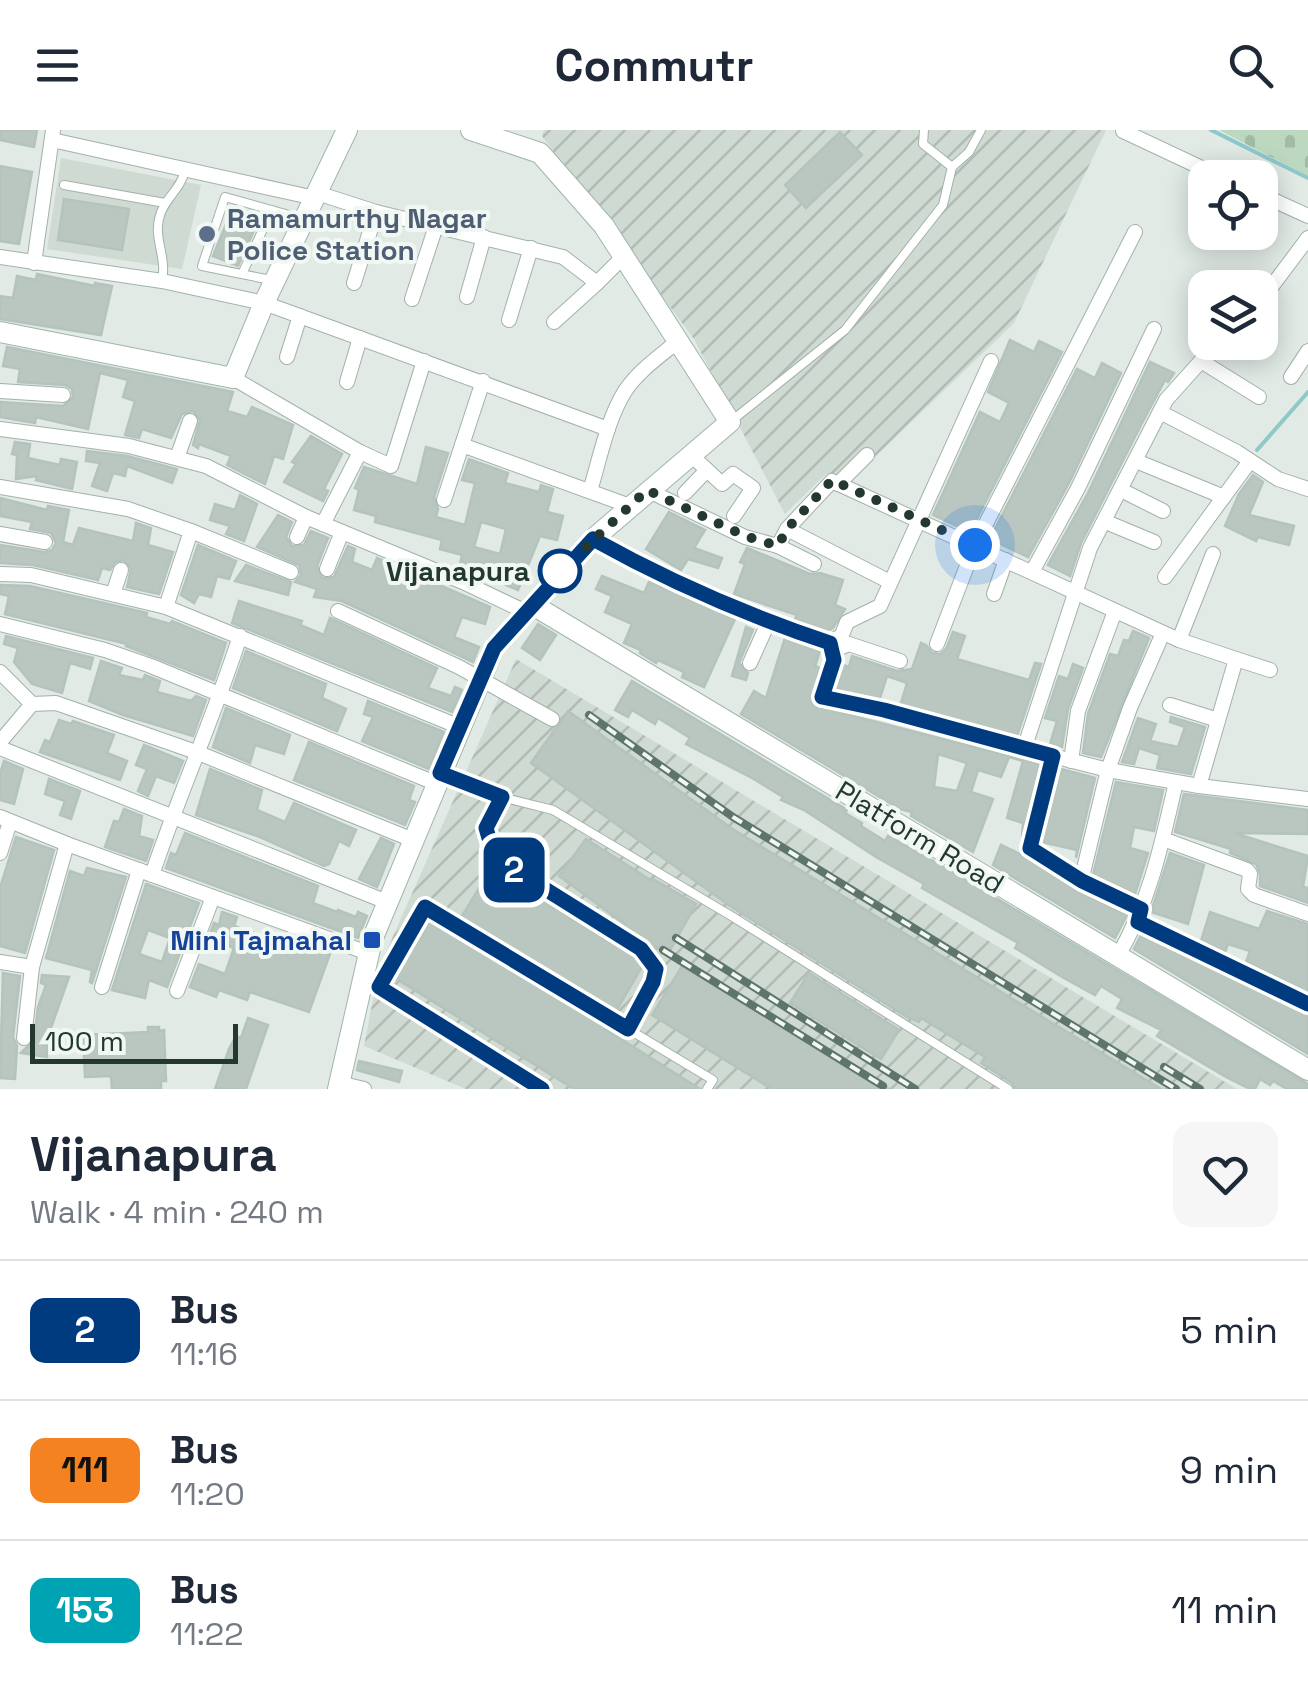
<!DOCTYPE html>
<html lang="en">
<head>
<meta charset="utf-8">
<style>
  :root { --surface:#fff; --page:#f6f6f7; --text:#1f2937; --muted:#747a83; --line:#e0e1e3 }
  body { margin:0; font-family:"Space Grotesk",sans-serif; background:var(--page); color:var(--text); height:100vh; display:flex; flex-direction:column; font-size:38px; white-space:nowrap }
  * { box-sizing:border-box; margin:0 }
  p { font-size:32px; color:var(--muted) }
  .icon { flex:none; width:55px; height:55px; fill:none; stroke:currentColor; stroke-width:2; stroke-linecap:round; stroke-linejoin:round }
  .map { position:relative; height:959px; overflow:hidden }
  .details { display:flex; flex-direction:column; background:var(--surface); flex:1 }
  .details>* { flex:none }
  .badge { padding:0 20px; border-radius:15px; font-size:35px; line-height:65px }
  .fabs { position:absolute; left:1188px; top:30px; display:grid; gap:20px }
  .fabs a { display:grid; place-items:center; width:90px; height:90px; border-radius:20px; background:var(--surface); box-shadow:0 5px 25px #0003; font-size:50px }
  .scale { position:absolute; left:30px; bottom:25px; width:208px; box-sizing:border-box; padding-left:10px; border:5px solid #233930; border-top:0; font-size:28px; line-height:35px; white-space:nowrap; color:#233930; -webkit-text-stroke:8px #f1f7f3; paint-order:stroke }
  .you { position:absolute; width:50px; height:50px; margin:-25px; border:8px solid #fff; border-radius:50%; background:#1a73e8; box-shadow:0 0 0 15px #1a73e833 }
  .map>.badge { position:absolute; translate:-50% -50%; box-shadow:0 0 0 5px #fff }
  .round { display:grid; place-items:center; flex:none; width:105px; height:105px; border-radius:20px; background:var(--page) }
  .head { display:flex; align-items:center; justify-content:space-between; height:170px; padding:0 30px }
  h1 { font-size:48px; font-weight:600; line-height:75px }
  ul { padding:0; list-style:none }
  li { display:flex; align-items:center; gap:30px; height:140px; padding:0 30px; border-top:2px solid var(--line) }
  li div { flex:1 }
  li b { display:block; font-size:38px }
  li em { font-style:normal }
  li .badge { min-width:110px; font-weight:700; text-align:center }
  header { display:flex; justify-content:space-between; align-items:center; height:130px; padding:0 30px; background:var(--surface); font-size:45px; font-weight:600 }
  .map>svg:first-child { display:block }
</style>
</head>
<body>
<header><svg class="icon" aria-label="menu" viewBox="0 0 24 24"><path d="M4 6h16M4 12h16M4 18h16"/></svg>Commutr<svg class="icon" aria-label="search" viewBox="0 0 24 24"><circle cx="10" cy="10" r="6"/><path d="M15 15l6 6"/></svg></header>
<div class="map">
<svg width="1308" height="959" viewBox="0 0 1308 959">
  <defs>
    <pattern id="industrial-furrows" width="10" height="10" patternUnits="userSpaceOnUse" patternTransform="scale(2.5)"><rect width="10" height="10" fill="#cfdad3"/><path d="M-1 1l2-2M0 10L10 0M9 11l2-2" fill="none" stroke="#b1bcb5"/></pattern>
    <pattern id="cemetery-stones" width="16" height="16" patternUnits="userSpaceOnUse" patternTransform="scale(2.5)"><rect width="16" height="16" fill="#bcd9c0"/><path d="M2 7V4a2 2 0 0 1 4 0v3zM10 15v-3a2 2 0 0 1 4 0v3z" fill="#a1bba5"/></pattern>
  </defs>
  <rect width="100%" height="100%" fill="#e1eae5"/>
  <!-- built -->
  <path fill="#cfdad3" d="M61 28 201 55 182 139 47 119Z"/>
  <!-- industrial -->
  <g fill="url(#industrial-furrows)">
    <path d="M544 0H1106L1014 193 853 348 826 344 785 384 694 209 542 6Z"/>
    <path d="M516 529 1237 959H466L364 916 379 838Z"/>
  </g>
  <!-- cemetery -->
  <path fill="url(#cemetery-stones)" d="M1219 0H1308V46Z"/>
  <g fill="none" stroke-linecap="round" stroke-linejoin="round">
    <!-- stream -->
    <g stroke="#8ec9ca" stroke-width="4">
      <path d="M1211 0 1308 48"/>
      <path d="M1257 320 1308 262"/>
    </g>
  </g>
  <!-- building -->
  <g fill="#b9c7c0" stroke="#b4c3bb" stroke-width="2.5" fill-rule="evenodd">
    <path d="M1 0H37L34 17 0 10Z"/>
    <path d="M840 2 862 25 806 78 785 55Z"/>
    <path d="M0 36 32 42 19 114 0 111Z"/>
    <path d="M64 69 129 79 122 120 58 110Z"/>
    <path d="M233 77 260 87 238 136 213 126Z"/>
    <path d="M37 144 95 156V153L112 156 101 205 0 189V166L13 168 17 146 36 150Z"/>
    <path d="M1010 210 1034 222 1039 211 1062 222 970 402 933 385 980 282 1000 292 1009 273 988 262Z"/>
    <path d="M7 217 233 262 227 281 247 287 252 277 293 295 283 329 274 326 265 354 227 335 231 326 199 314 198 318 193 315 200 290 193 281 182 284 171 308 142 299 139 308 125 305 135 271 123 267 128 250 100 243 88 299 36 287 35 293 0 287V272L63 276 73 267 72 259 65 255 18 252 20 239 3 236Z"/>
    <path d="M1150 232 1174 243 1168 252 1165 250 1142 293 1081 413 1070 446 1048 435 1088 363Z"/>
    <path d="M1102 233 1121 243 1069 353 1028 427 990 409 1077 239 1095 248Z"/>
    <path d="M311 306 342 324 324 359 328 361 323 371 284 352 296 334 292 332Z"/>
    <path d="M15 312 30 314 28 328 60 335 61 329 77 332 72 359 36 350 37 346 16 349 17 325 12 324Z"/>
    <path d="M426 317 448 323 434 367 438 379 436 387 465 395 475 353 462 350 469 329 508 343 505 353 539 362 541 355 553 359 547 382 563 386 557 410 540 406 518 460 506 455 511 441 478 433 470 444 459 439 462 425 440 419 442 410 375 392 376 386 354 380 359 360 355 358 364 337 417 354ZM481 392 506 399 500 424 474 417Z"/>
    <path d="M87 321 127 326 177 339 172 353 127 336 125 346 113 343 107 361 92 356 100 333 86 331Z"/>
    <path d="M1253 345 1263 352 1249 385 1294 396 1289 415 1258 407 1256 411 1225 396 1239 364Z"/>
    <path d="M240 365 257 374 244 411 226 404 230 396 210 390 215 374 235 380Z"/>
    <path d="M0 368 47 380 48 376 69 380 63 412 73 415 79 398 133 411 136 393 151 398 148 415 173 422 159 464 127 457 131 439 123 430 115 432 110 440 102 438 98 450 33 435 0 433V415L44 422 52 420 56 413 51 403 30 399 32 392 0 386Z"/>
    <path d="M669 382 705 400 694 418 722 428 718 438 688 429 681 440 646 419Z"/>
    <path d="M278 385 292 392 286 407 292 416 304 415 311 401 328 408 317 436 322 448 334 447 348 416 355 419 352 432 372 440 377 428 490 477 485 494 462 487 454 507 479 517 473 532 342 471 314 467 317 459 295 452 301 445 299 435 257 417Z"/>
    <path d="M198 415 236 431 229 449 217 446 211 467 199 464 194 473 181 465Z"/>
    <path d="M747 418 810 444 820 443 843 450 835 475 845 479 833 498 827 501 795 489 797 485 734 464 745 434 740 432Z"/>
    <path d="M246 435 291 452 288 465 235 451Z"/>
    <path d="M602 446 644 463 649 452 735 489 704 557 682 547 684 542 658 530 656 533 640 523 641 520 624 513 632 494 605 482 612 466 596 459Z"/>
    <path d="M0 455 30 456 147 483 146 487 170 494 172 491 226 513 214 550 126 516 127 514 5 484 9 466 0 464Z"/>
    <path d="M239 471 302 491 300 495 324 505 330 488 437 538 428 558 451 566 455 557 462 560 452 582 232 493Z"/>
    <path d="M538 494 556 505 540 530 522 518Z"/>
    <path d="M746 497 753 500 739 533 748 543 746 550 732 546Z"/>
    <path d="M1133 501 1149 508 1101 627 1083 623 1088 584 1110 524 1118 526 1124 510 1129 511Z"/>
    <path d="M953 502 965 506 957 529 1029 550 1035 533 1041 534 1017 606 900 576 907 553 887 546 879 571 836 560 843 535 849 537 852 526 897 541 912 539 921 513 926 515 932 523 940 524 946 519Z"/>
    <path d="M6 506 93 528 90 539 70 533 62 563 32 554 14 532 18 518 4 514Z"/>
    <path d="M785 508 820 521 815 536 820 538 812 568 818 577 1040 634 1022 707 1023 693 1007 688 1023 631 1009 627 1001 647 978 640 971 662 993 669 973 722 911 686 912 682 900 679 741 584 754 561 766 568ZM938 624 967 633 957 661 934 657Z"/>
    <path d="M246 521 326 554 322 568 346 579 337 601 233 558Z"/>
    <path d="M101 531 122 538 119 545 143 550 145 545 160 551 157 562 191 571 196 566 206 570 193 606 123 585 89 571Z"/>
    <path d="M1073 534 1083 538 1068 579 1062 617 1050 614 1057 591 1045 588 1059 546 1068 549Z"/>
    <path d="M632 551 847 680 845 683 862 693 861 696 885 711 888 706 937 733 1308 954V959H1287L1273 951 1270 955 1260 949 1255 959H1250L1226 947 1157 906 1161 900 1117 878 1122 869 1101 856 1095 865 1062 847 1015 818 1018 813 922 758 924 754 876 727 804 680 781 670 783 667 752 648 686 614 690 608 658 588 655 594 632 580 628 587 615 580Z"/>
    <path d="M368 571 444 602 429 639 362 611 373 587 364 584Z"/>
    <path d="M226 578 290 605 284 624 255 615 250 633 213 617Z"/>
    <path d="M568 581 734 700 1161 959H1015L1012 953 981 933 985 927 921 888 919 892 907 887 730 776 531 633Z"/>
    <path d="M1171 587 1205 597 1191 644 1157 638 1160 625 1139 618 1134 634 1122 632 1138 588 1156 594 1150 611 1178 617 1185 597 1170 592Z"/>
    <path d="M59 590 71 594 73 591 114 605 107 623 127 631 120 650 40 622 45 610 50 612Z"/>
    <path d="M309 612 414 656 409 670 415 672 405 695 294 650Z"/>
    <path d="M144 615 183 631 174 653 156 646 148 666 138 661 147 639 136 635Z"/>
    <path d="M4 631 23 639 14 674 0 670V644Z"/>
    <path d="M210 639 262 660 257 680 285 692 294 673 356 700 349 716 339 711 329 734 324 736 260 707 196 685Z"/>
    <path d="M1061 639 1095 648 1076 728 1077 720 1042 712Z"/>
    <path d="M49 649 80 661 71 689 60 685 65 671 45 664Z"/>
    <path d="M1116 652 1163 660 1154 701 1134 697 1130 718 1148 723 1135 764 1093 745Z"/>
    <path d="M1184 664 1308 680V704L1234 703 1308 726 1303 757 1308 758V773L1260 756V744L1256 734 1230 723 1231 719 1175 702Z"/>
    <path d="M124 679 142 686 139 706 153 710 146 731 105 717 114 691 119 692Z"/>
    <path d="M185 703 318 756 313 773 337 782 338 780 356 787 358 782 367 786 358 808 166 738 171 723 176 725Z"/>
    <path d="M16 707 54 720 25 823 0 816V758Z"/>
    <path d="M381 708 394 714 377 757 359 749Z"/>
    <path d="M586 709 652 751 653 749 696 774 668 824 656 817 654 821 624 799 626 795 559 746Z"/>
    <path d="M1001 715 1024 726 1075 760 1127 785 1115 808 993 735Z"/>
    <path d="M1170 723 1204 735 1188 794 1151 782Z"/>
    <path d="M87 738 126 747 92 853 90 852 92 840 46 828 70 741 84 746Z"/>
    <path d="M491 739 615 815 616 812 644 833 615 883 460 789Z"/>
    <path d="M146 754 199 773 167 857 149 850 145 868 112 860ZM148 800 170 808 162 832 139 824Z"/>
    <path d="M1267 781 1308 794V862L1246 832 1250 821 1228 814 1225 822 1201 811 1210 782 1259 799Z"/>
    <path d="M222 782 237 787 234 796 260 805 331 821 309 882 250 862 247 870 219 860 216 867 190 857 199 834 225 844 234 818 208 809 214 793 219 795Z"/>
    <path d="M430 791 607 895 605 899 700 959H574L395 848Z"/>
    <path d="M1141 805 1308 885V924L1134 819Z"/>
    <path d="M684 833 889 959H772L652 885Z"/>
    <path d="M3 843 20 846 13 907 17 916 15 949 0 948Z"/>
    <path d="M809 843 899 900 881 929 790 873Z"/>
    <path d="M42 845 69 847 47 909V927L21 923 34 910 38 877 46 855 41 853Z"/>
    <path d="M248 888 268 895 246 959H215L229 919 236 906 241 908Z"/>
    <path d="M148 897H159V901L164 900 166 951H161V959H112L111 946 85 947 83 905 148 902Z"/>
    <path d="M359 931 402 941 399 952 357 940Z"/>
  </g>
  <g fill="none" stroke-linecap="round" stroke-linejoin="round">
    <defs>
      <g id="lane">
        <path d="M924 0 923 14 952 37"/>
        <path d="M64 55 165 73"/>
        <path d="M242 144 272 80"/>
        <path d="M271 150 202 136 225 67 300 88"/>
        <path d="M162 151C167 127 154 110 159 89 163 69 181 60 185 40"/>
        <path d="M730 292 845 200 943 75 952 37 969 22 981 0"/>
        <path d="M444 645 485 663 553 680 733 787 1008 959"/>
        <path d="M502 667 486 698 491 715 502 732 641 819C646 824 655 831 656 839 658 853 635 886 628 899"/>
        <path d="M542 959 379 857 425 777 713 950 707 959"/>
      </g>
      <g id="street">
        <path d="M1123 1 1223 48"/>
        <path d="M52 10 315 68"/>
        <path d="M317 63 376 82 563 127 597 153 623 127"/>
        <path d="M1260 64 1308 86"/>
        <path d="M0 127 162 151 264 173 608 299"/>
        <path d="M34 133 53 0"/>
        <path d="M354 153 376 82"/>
        <path d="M467 167 484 107"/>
        <path d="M412 169 436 96"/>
        <path d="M1260 172 1308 108"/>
        <path d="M509 190 531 118"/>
        <path d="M554 192 597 153"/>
        <path d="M287 227 300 186"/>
        <path d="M1201 231 1259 267"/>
        <path d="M1291 247 1308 221"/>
        <path d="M233 248 360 322 391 336 424 231"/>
        <path d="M483 251 462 315 630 376"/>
        <path d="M347 252 360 208"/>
        <path d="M0 261 63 265"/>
        <path d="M1160 282 1237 322 1278 349 1308 359"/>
        <path d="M0 299 129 316 206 336 306 387 463 452 526 482"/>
        <path d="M690 324 722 354 733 344 753 358 734 386"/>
        <path d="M177 328 190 291"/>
        <path d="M1136 331 1224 367"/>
        <path d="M838 354 867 325"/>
        <path d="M0 357 128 379 191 401"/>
        <path d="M647 360 745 407 778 416 787 399 832 351 1179 510 1236 529"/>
        <path d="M1121 360 1163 381"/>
        <path d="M590 361C600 328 607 290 625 261 638 241 660 226 678 211"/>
        <path d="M685 363 707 340"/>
        <path d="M444 370 462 315"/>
        <path d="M1106 392 1154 412"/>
        <path d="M323 394 360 322"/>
        <path d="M787 399 890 452"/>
        <path d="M0 404 45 412"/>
        <path d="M297 407 306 387"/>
        <path d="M593 409C670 452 747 485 830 513L834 530 822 567 1108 640 1199 656 1308 669"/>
        <path d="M778 416 814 434"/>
        <path d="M327 439 342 402"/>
        <path d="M1032 442 1078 358 1154 199"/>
        <path d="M0 444 31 445 166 477 460 597"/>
        <path d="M1165 447 1250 331"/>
        <path d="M113 464 121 440"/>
        <path d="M994 464 1006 430"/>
        <path d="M166 477 191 401 291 442"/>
        <path d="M338 481 459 537 552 589"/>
        <path d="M0 494 105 520 151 536 435 653"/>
        <path d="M1179 510 1213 424"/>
        <path d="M830 513 842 505 847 492 880 476 991 231"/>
        <path d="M937 514 975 415 1135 102"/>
        <path d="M832 521 849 514 900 531"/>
        <path d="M750 533 768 493"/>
        <path d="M0 542 32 574 0 612"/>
        <path d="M32 574 56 573 196 622 413 710"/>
        <path d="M1170 575 1218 590"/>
        <path d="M0 618 387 772"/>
        <path d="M1024 619 1090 418 1166 270 1201 231 1226 212"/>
        <path d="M1053 626 1030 717 1081 751 1141 779"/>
        <path d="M1071 631 1078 581 1115 481"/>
        <path d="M1199 656 1236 529 1270 540"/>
        <path d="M0 687 67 714 368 823"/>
        <path d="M1163 709 1247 740 1250 744 1248 759 1254 765 1308 784"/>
        <path d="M0 723 10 692"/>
        <path d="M152 745C179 664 214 587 240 506"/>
        <path d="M1081 751 1108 640 1130 578 1163 503"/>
        <path d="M1138 792 1308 874"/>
        <path d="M1118 826C1150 771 1162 713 1176 652"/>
        <path d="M0 832 32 837"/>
        <path d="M102 857 139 740"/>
        <path d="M177 861 213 767"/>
        <path d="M24 908 32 837 67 714"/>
        <path d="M339 953 364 959"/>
      </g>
      <g id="secondary">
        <path d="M0 202 233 248 264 173 347 0"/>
        <path d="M533 475 1308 940"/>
        <path d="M338 959 372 810 494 518 593 409 730 292 604 96 540 23 471 0"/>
      </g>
    </defs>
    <!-- lane casing -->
    <use href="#lane" stroke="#a4b1ab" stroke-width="10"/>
    <!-- street casing -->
    <use href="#street" stroke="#a4b1ab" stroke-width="16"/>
    <!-- secondary casing -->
    <use href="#secondary" stroke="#a1b5ab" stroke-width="22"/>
    <!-- lane -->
    <use href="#lane" stroke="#fff" stroke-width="8"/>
    <!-- street -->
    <use href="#street" stroke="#fff" stroke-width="14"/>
    <!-- secondary -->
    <use href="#secondary" stroke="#fff" stroke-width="20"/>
    <defs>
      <g id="rail">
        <path d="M589 585 733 687 1176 959"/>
        <path d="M676 808 915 959"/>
        <path d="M663 820 883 956"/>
        <path d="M1164 937 1200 959"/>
      </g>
    </defs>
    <!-- rail casing -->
    <use href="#rail" stroke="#5d756b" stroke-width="8"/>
    <!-- rail -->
    <use href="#rail" stroke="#f1f7f3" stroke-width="4" stroke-dasharray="11" stroke-linecap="butt"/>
  </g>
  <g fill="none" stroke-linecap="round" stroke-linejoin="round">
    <defs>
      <path id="line" d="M542 959 379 857 425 777 628 899 653 852 656 839 641 819 502 732 491 715 486 698 502 667 440 643 494 518 593 409C670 452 746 485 830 513L834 530 822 567 884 580 1053 626 1030 718 1082 751 1141 779 1138 792 1308 874"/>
    </defs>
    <!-- line casing -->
    <use href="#line" stroke="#fff" stroke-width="22"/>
    <!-- line -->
    <use href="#line" stroke="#003b80" stroke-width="15"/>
    <!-- walk -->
    <path stroke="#233930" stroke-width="10" stroke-dasharray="0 18" d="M560 441 647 360 745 406 778 416 787 399 832 350 975 415"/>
  </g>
  <!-- markers -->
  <circle fill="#5c6f8a" stroke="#f1f7f3" stroke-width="4" cx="207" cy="104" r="10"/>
  <circle fill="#fff" stroke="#003b80" stroke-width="5" cx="560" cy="441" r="20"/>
  <rect fill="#1a4fb4" stroke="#f1f7f3" stroke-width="4" x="362" y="800" width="20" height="20" rx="5"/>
  <g text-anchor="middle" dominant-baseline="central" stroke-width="8" stroke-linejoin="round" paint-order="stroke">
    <!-- service labels -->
    <g font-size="28" font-weight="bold" fill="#4e5e75" stroke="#f1f7f3" text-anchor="start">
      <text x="227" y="88">Ramamurthy Nagar<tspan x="227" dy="32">Police Station</tspan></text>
    </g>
    <!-- stop labels -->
    <g font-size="28" font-weight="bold" fill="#233930" stroke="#f1f7f3" text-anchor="end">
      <text x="530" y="441">Vijanapura</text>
    </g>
    <!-- street labels -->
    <g font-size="28" fill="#233930" stroke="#f1f7f3">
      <text transform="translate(920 707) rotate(31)">Platform Road</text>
    </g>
    <!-- transit labels -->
    <g font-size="28" font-weight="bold" fill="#164399" stroke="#f1f7f3" text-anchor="end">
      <text x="352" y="810">Mini Tajmahal</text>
    </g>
  </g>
</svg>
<div class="fabs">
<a><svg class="icon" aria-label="locate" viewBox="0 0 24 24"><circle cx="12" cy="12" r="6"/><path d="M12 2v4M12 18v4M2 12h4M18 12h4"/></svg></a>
<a><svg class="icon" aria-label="layers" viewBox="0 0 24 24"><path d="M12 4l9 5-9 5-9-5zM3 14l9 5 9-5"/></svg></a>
</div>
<div class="scale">100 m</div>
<div class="you" style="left:975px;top:415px"></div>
<b class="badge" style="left:514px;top:740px;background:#003b80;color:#fff">2</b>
</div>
<section class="details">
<div class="head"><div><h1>Vijanapura</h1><p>Walk · 4 min · 240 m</p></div><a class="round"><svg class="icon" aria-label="heart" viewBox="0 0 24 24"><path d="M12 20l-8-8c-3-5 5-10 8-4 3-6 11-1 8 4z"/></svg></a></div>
<ul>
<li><span class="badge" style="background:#003b80;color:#fff">2</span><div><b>Bus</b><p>11:16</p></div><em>5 min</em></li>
<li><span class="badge" style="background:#f58220;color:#111">111</span><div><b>Bus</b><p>11:20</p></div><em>9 min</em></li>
<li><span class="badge" style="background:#00a3b4;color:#fff">153</span><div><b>Bus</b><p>11:22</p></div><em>11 min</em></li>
</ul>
</section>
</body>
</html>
